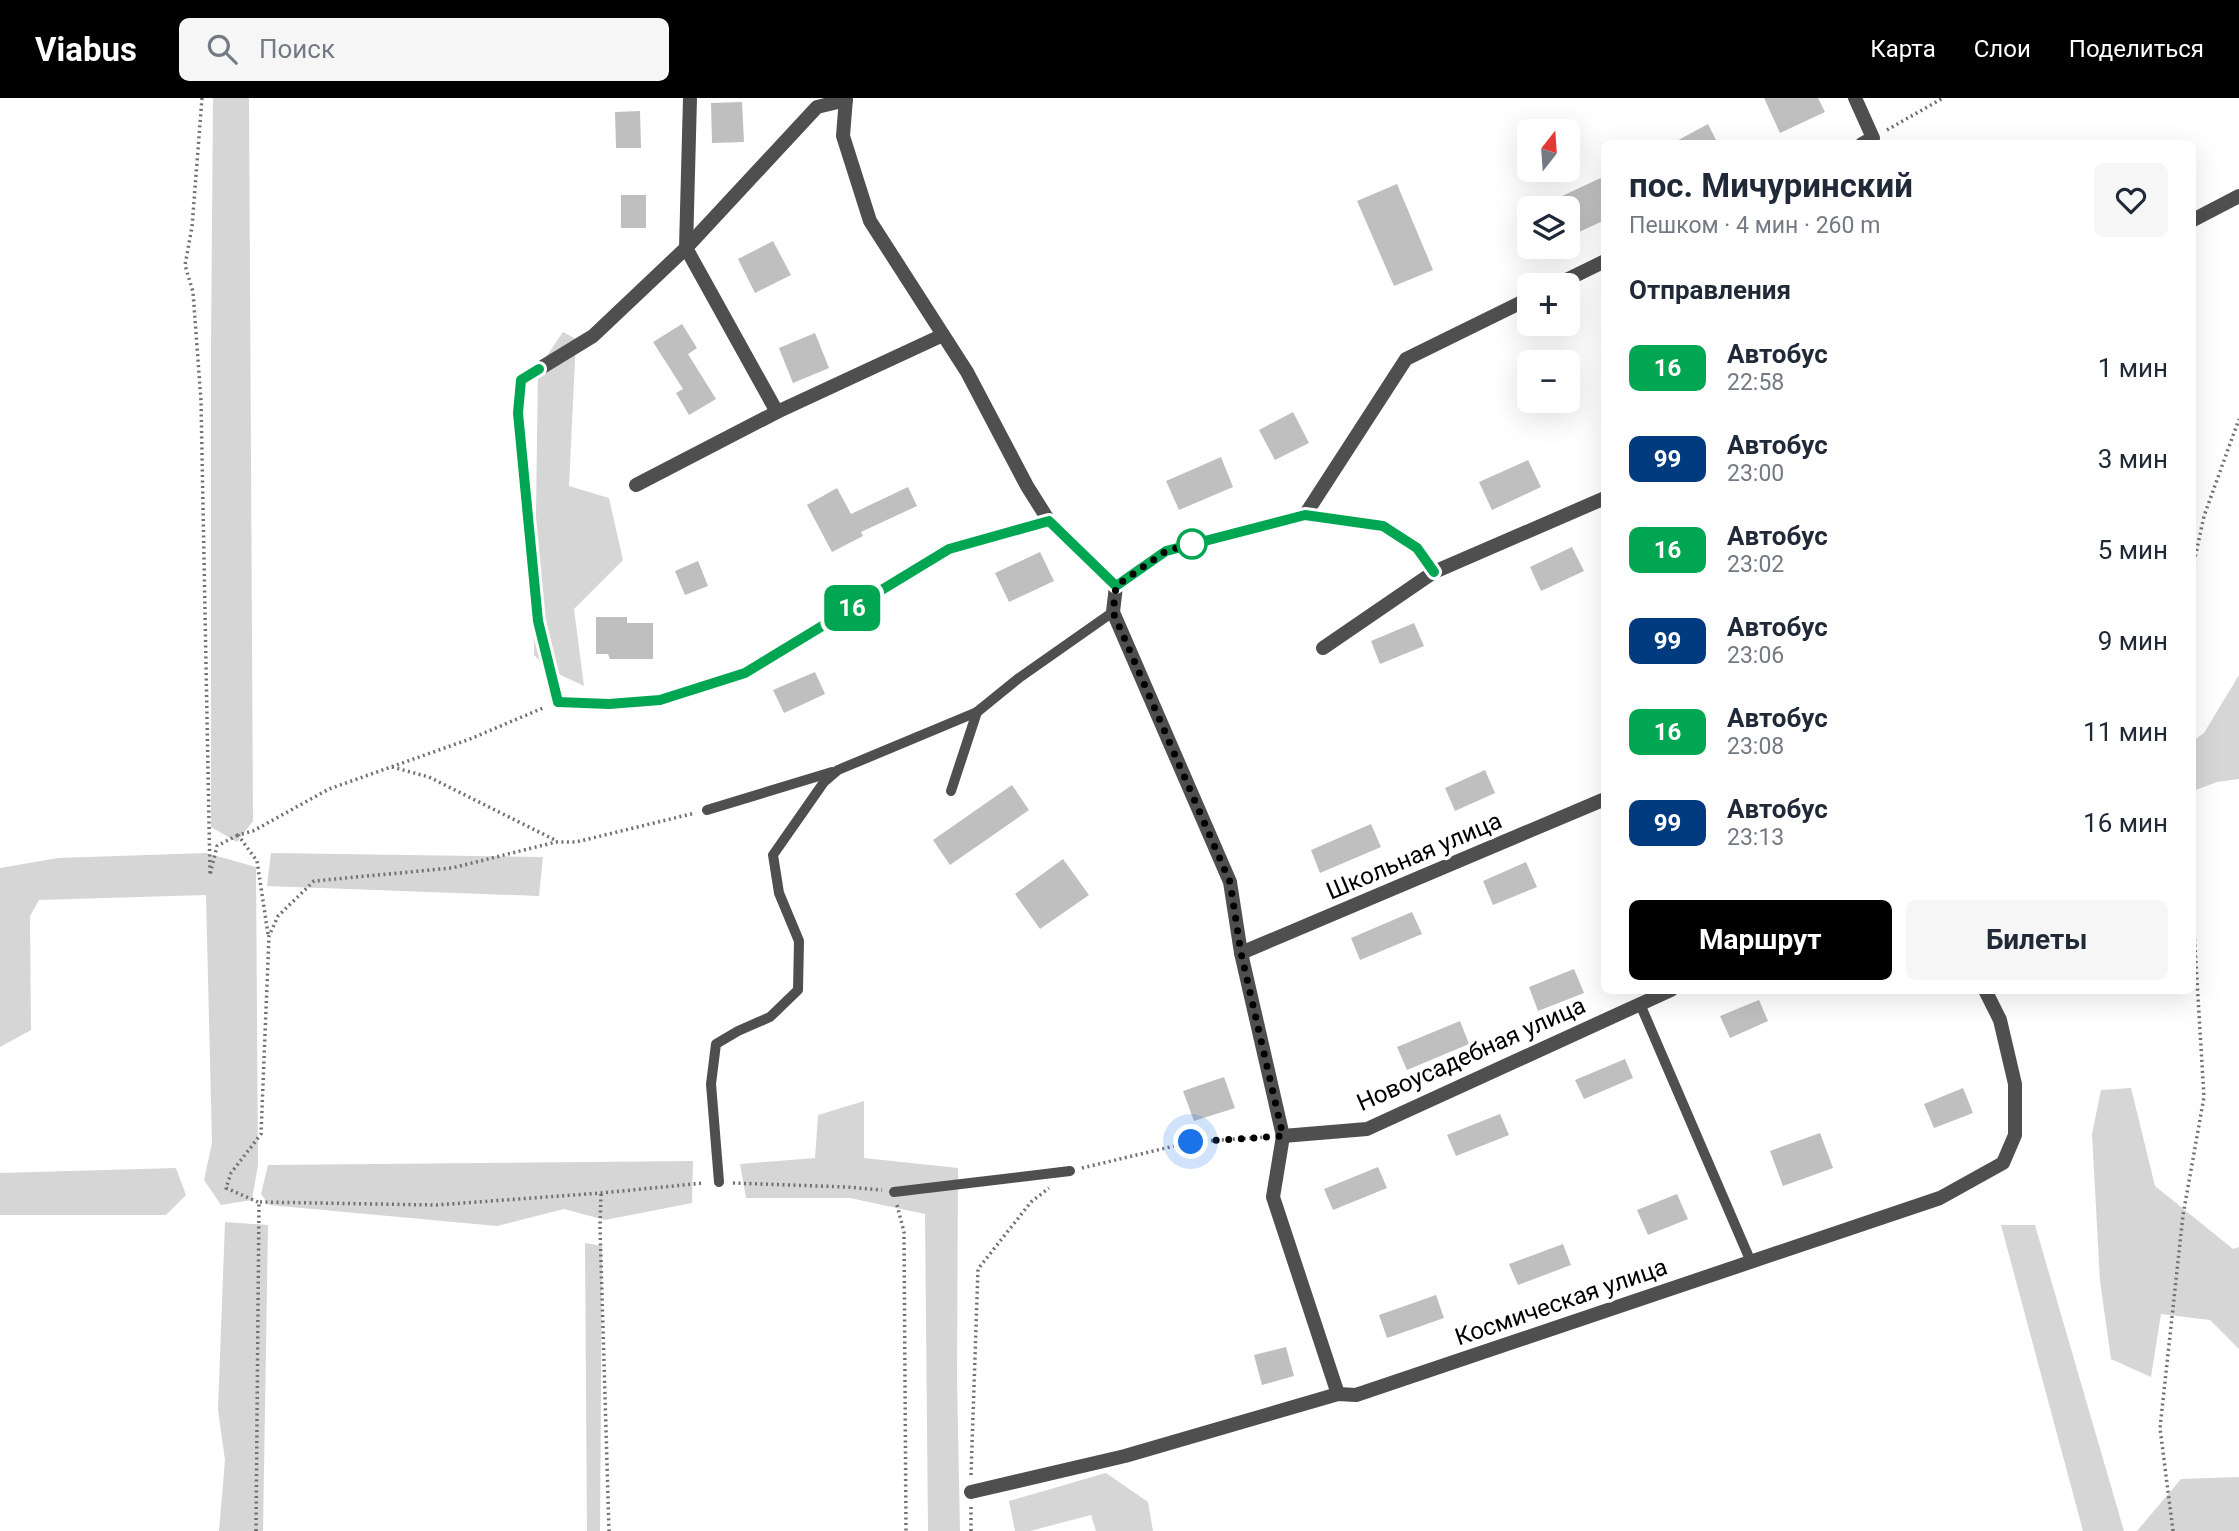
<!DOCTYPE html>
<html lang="ru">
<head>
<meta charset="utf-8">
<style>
  :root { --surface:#fff; --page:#f6f6f7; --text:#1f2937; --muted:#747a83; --accent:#000 }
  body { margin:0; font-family:Roboto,sans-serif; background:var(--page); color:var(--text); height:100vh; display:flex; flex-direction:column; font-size:26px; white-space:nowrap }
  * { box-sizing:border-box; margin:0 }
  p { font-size:23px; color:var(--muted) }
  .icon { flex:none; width:38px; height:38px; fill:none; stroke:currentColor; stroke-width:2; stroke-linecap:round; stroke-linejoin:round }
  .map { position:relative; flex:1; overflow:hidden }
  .side { position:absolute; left:1601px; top:42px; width:595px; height:854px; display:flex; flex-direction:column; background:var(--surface); border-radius:10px; box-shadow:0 7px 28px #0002 }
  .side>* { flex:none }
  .badge { padding:0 14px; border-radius:10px; font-size:24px; line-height:46px }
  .needle { width:46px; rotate:17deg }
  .tools { position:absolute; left:1517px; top:21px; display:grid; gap:14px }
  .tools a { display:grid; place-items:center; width:63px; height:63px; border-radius:10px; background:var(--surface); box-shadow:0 7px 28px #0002; font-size:35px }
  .you { position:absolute; width:35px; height:35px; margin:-18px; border:5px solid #fff; border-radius:50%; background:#1a73e8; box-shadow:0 0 0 10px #1a73e833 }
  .map>.badge { position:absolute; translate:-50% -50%; box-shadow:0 0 0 4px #fff }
  h2 { padding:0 28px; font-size:26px; line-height:63px }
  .round { display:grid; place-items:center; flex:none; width:74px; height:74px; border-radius:10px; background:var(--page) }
  .overview { display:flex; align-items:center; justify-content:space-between; height:119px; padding:0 28px }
  h1 { font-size:33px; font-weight:700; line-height:52px }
  .primary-button { display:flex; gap:14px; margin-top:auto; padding:14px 28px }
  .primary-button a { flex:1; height:80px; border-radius:10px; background:var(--accent); color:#fff; font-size:28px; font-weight:700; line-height:80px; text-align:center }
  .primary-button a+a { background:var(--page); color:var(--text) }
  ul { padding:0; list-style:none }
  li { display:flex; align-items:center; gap:21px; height:91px; padding:0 28px }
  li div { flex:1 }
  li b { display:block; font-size:26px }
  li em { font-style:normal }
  li .badge { min-width:77px; font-weight:700; text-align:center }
  header { display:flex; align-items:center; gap:42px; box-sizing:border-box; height:98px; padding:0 35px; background:var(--accent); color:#fff }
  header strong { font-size:33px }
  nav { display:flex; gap:38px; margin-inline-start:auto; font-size:24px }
  .search { width:490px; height:63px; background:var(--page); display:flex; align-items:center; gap:18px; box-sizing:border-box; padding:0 24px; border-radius:10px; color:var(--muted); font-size:26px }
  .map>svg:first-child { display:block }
</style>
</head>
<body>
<header>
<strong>Viabus</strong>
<div class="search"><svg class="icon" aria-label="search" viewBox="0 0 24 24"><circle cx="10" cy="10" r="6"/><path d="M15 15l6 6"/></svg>Поиск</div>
<nav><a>Карта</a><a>Слои</a><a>Поделиться</a></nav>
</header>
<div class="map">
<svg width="2239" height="1433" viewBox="0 0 2239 1433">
  <rect width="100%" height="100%" fill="#fff"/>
  <!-- green -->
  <g fill="#d6d6d6">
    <path d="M213 0H249L253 723 237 744 211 729V251Z"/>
    <path d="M563 234 576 241 569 388 609 400 623 462 574 511 584 588 548 571 534 557 538 271Z"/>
    <path d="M2239 577V681L2217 684 2193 693V643L2204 635Z"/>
    <path d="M206 755 256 769 258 1067 252 1102 221 1107 204 1082 212 1045 206 797 39 802 30 818 31 932 0 949V770L58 760Z"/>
    <path d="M271 755 543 759 539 798 267 788Z"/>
    <path d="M2131 990 2155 1088 2233 1151 2239 1149V1251L2210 1222 2161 1216 2151 1279 2111 1261 2100 1183 2092 1036 2101 992Z"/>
    <path d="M864 1003V1060L958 1070 957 1280 960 1433H928L925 1116 850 1100H746L740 1066 815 1060 818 1017Z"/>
    <path d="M693 1063 692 1105 605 1122 564 1111 497 1128 269 1107 261 1096 268 1067Z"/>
    <path d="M176 1070 186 1097 166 1117H0V1075Z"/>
    <path d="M225 1124 268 1127 263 1433H219L225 1362 218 1312Z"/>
    <path d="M2001 1127H2035L2124 1433H2083Z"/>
    <path d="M585 1145 602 1148 600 1433H587Z"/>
    <path d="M1106 1375 1148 1404 1153 1433H1096L1091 1417 1030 1433H1015L1009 1403Z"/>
    <path d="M2239 1379V1433H2137L2181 1381Z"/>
  </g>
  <!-- building -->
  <g fill="#bfbfbf">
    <path d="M1764 0H1818L1825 14 1780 35Z"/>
    <path d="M742 4 744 44 712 45 711 5Z"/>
    <path d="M640 13 641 50H616L615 14Z"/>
    <path d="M1708 26 1718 46H1671Z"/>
    <path d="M1605 78V122L1579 134 1562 98Z"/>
    <path d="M1397 86 1433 172 1394 188 1357 103Z"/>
    <rect x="621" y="97" width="25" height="33"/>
    <path d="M773 143 791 177 755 195 738 161Z"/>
    <path d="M682 226 697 250 688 256 716 301 689 317 676 295 683 291 653 244Z"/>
    <path d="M815 235 829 270 793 285 779 250Z"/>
    <path d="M1293 314 1309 345 1275 362 1259 332Z"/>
    <path d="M1221 359 1233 389 1179 412 1166 383Z"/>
    <path d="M1528 362 1541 389 1492 412 1479 384Z"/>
    <path d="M908 389 917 408 861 434 863 438 832 454 807 407 837 390 851 416Z"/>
    <path d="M1572 449 1584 473 1541 493 1530 469Z"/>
    <path d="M1040 454 1054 483 1009 504 995 475Z"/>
    <path d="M698 463 708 488 685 497 675 473Z"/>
    <path d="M596 519H627V525H653V561H610L608 556H596Z"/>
    <path d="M1414 525 1424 548 1380 566 1371 543Z"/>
    <path d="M815 574 825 596 784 615 773 592Z"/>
    <path d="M1485 672 1495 695 1455 713 1445 690Z"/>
    <path d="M1012 687 1029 712 950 767 933 742Z"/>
    <path d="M1371 726 1381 749 1320 775 1311 752Z"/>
    <path d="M1063 761 1089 797 1040 831 1015 796Z"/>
    <path d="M1526 764 1537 789 1493 807 1483 783Z"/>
    <path d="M1412 814 1422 836 1360 862 1351 840Z"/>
    <path d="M1574 871 1584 895 1538 913 1529 889Z"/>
    <path d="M1759 902 1768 923 1730 940 1720 918Z"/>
    <path d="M1460 923 1469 946 1407 972 1397 949Z"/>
    <path d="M1625 961 1633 980 1584 1001 1575 982Z"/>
    <path d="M1224 979 1235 1010 1194 1023 1183 993Z"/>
    <path d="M1963 990 1973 1015 1934 1030 1924 1006Z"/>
    <path d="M1500 1016 1509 1037 1456 1058 1447 1037Z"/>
    <path d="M1820 1035 1833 1070 1783 1088 1770 1053Z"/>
    <path d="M1378 1069 1387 1090 1333 1112 1324 1091Z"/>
    <path d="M1677 1096 1688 1121 1648 1137 1637 1112Z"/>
    <path d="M1563 1146 1571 1167 1518 1187 1509 1166Z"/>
    <path d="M1436 1197 1444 1220 1387 1240 1379 1217Z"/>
    <path d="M1286 1249 1294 1278 1262 1287 1254 1257Z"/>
  </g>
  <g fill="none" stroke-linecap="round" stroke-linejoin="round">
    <!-- path -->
    <g stroke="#717171" stroke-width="3.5" stroke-dasharray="2 3.5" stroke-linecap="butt">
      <path d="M202 0 192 129 185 167 193 194 201 303 210 777 217 748 238 737"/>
      <path d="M1887 32 1943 0"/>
      <path d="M2193 469 2204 418 2239 321"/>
      <path d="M392 669 429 679 557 743"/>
      <path d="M268 836 257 763 238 737 253 733 329 691 470 641 543 610"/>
      <path d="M1082 1070 1191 1044 1267 1039"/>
      <path d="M733 1085 847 1089 882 1092"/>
      <path d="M601 1096 600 1128 609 1433"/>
      <path d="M258 1104 226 1090 231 1075 261 1036 269 838 278 818 314 783 452 770 556 744H576L695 715"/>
      <path d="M897 1107 904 1134 906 1433"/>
      <path d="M971 1377 978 1171 1031 1104 1049 1090"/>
      <path d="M971 1409V1433"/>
      <path d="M256 1433 259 1104 436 1107 601 1095 704 1085"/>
      <path d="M2173 1433 2160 1330 2183 1117 2204 999 2193 816"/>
    </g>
    <!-- service -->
    <g stroke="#4f4f4f" stroke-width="10">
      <path d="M951 693 977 614 1019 580 1113 514"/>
      <path d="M707 712 832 674"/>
      <path d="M1640 906 1751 1164"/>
      <path d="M719 1084 711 986 716 946 738 933 770 919 798 892 799 843 779 795 773 757 824 684 838 672 977 614"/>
      <path d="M894 1094 1070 1073"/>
    </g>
    <!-- minor -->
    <g stroke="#4f4f4f" stroke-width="14">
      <path d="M690 0 686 150 777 314"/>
      <path d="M846 0 843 38 870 123 967 274 1027 388 1049 423 1116 488"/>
      <path d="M1855 0 1873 40 1862 46"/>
      <path d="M846 2 817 9 686 150 593 238 521 282 518 315 538 523 558 604 609 606 660 602 745 575 949 451 1049 423"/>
      <path d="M2193 122 2239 98"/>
      <path d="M1556 187 1605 163"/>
      <path d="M636 387 777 314 943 237"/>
      <path d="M1305 417 1406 261 1530 200"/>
      <path d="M1116 488 1113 514 1230 784 1241 855 1283 1038 1273 1099 1338 1296"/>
      <path d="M1116 488 1166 453 1305 417 1383 428 1417 450 1434 474"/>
      <path d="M1323 550 1434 474 1605 400"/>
      <path d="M1241 855 1605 701"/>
      <path d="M1283 1038 1367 1031 1671 892"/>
      <path d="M971 1394 1125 1358 1338 1296 1356 1297 1940 1100 2003 1065 2015 1037V986L2000 922 1985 892"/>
    </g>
  </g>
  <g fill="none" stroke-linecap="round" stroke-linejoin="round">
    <defs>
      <path id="line" d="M539 271 521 282 518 315 538 523 558 604 609 606 660 602 745 575 949 451 1049 423 1116 488 1166 453 1305 417 1383 428 1417 450 1434 474"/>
    </defs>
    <!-- line casing -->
    <use href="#line" stroke="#fff" stroke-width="16"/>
    <!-- line -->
    <use href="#line" stroke="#00a651" stroke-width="10"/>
    <!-- walk -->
    <path stroke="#000" stroke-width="7" stroke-dasharray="0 12.6" d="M1191 1044 1283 1038 1241 855 1230 784 1113 514 1116 488 1166 453 1192 446"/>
  </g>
  <!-- markers -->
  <circle fill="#fff" stroke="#00a651" stroke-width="3.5" cx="1192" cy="446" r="14"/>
  <g text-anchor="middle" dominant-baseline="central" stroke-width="7" stroke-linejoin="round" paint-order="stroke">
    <!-- street labels -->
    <g font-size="24" fill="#000" stroke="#fff">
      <text transform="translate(1414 758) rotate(-23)">Школьная улица</text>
      <text transform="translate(1471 956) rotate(-24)">Новоусадебная улица</text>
      <text transform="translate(1561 1204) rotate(-19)">Космическая улица</text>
    </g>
  </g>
</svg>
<div class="tools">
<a><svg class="needle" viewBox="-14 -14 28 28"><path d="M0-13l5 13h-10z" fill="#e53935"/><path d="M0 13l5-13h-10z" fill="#747a83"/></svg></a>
<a><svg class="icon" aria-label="layers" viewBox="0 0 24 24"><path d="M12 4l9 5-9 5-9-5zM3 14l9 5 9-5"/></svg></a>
<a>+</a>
<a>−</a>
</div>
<div class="you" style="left:1191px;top:1044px"></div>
<b class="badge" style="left:852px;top:510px;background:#00a651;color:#fff">16</b>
<section class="side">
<div class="overview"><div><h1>пос. Мичуринский</h1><p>Пешком · 4 мин · 260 m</p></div><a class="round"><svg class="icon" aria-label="heart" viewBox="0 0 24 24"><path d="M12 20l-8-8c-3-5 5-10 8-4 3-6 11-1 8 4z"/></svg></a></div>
<h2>Отправления</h2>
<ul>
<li><span class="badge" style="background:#00a651;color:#fff">16</span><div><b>Автобус</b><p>22:58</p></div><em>1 мин</em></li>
<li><span class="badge" style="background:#003b80;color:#fff">99</span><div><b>Автобус</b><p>23:00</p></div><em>3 мин</em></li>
<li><span class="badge" style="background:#00a651;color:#fff">16</span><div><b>Автобус</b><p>23:02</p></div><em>5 мин</em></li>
<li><span class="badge" style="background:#003b80;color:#fff">99</span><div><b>Автобус</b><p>23:06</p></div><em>9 мин</em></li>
<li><span class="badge" style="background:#00a651;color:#fff">16</span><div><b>Автобус</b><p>23:08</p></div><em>11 мин</em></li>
<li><span class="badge" style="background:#003b80;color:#fff">99</span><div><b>Автобус</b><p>23:13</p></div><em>16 мин</em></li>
</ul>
<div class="primary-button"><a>Маршрут</a><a>Билеты</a></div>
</section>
</div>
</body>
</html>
